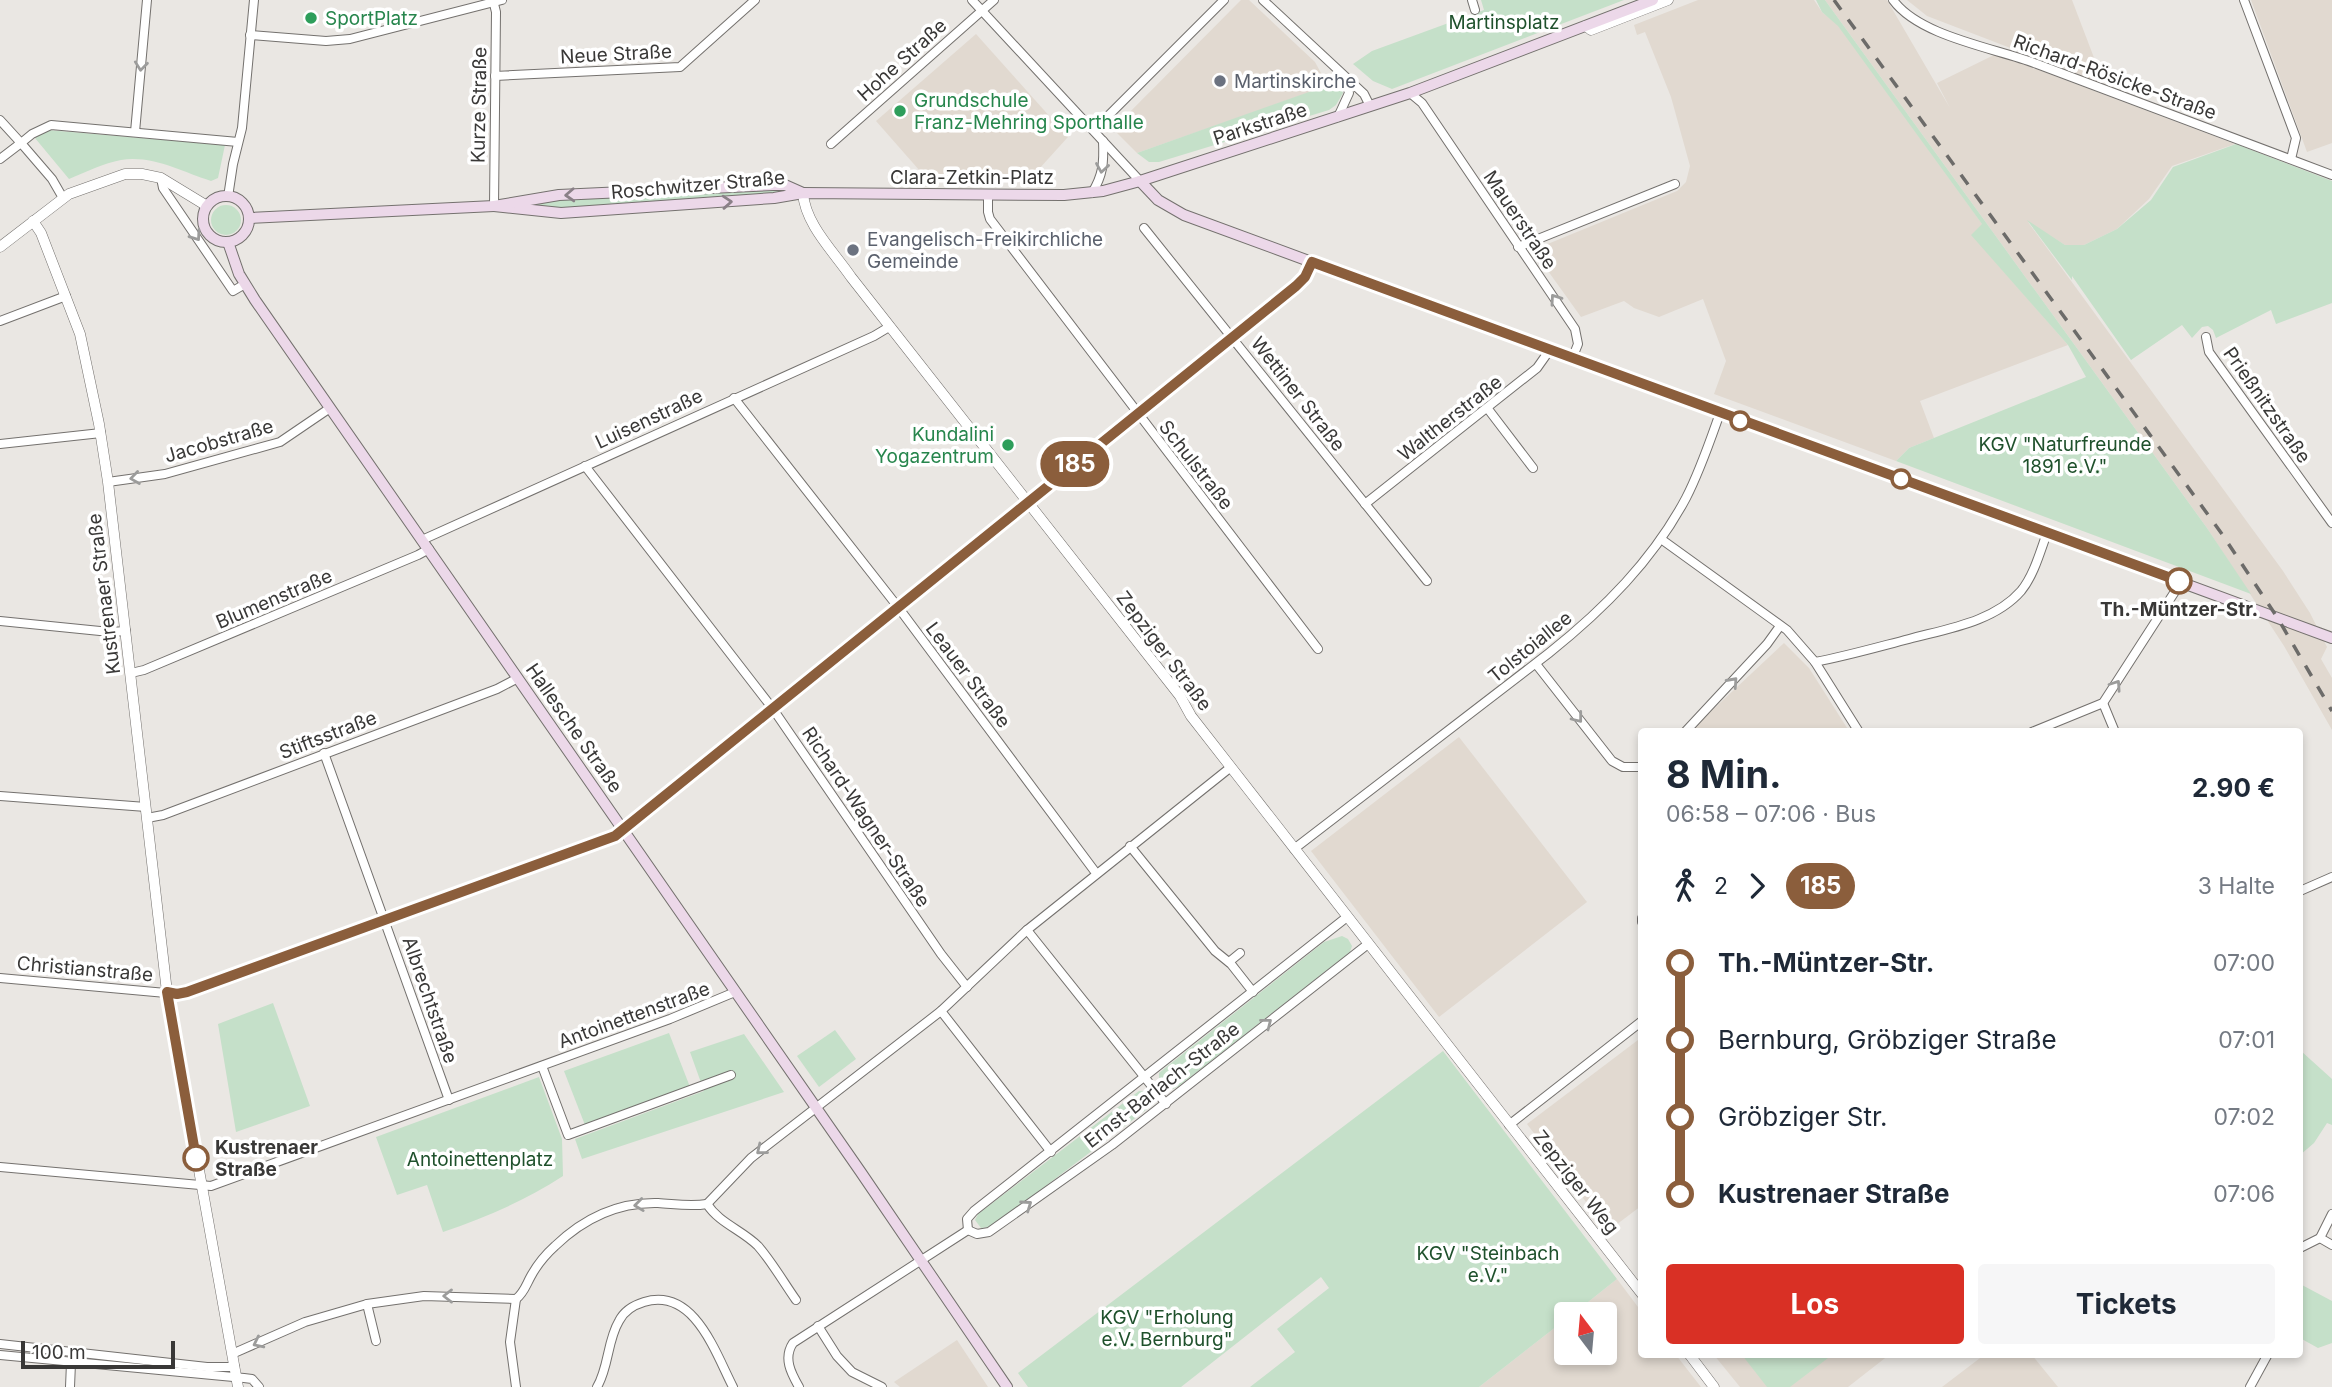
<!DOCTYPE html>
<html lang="de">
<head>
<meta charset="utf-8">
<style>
  :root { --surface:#fff; --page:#f6f6f7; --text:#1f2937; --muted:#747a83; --accent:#d93025 }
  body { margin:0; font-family:Inter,sans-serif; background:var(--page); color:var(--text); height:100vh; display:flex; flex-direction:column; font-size:26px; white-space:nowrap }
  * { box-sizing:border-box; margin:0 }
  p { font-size:23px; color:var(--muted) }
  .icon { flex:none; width:38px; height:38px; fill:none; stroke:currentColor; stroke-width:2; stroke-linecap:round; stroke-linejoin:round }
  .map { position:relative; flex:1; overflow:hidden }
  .drawer { position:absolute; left:1638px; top:728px; width:665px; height:630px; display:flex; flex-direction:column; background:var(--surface); border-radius:7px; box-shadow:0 4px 10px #0003 }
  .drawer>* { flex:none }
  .badge { padding:0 14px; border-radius:23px; font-size:24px; line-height:46px }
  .needle { width:46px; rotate:344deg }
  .fabs { position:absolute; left:1554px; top:1302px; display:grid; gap:14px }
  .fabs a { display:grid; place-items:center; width:63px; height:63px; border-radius:7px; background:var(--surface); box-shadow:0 4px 10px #0003; font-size:35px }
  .scale { position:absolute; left:21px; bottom:18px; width:154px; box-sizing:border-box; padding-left:7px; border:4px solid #393837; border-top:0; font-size:19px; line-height:24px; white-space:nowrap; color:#393837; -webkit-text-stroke:5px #fff; paint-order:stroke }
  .map>.badge { position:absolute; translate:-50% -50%; box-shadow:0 0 0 4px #fff }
  .legs { display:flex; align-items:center; gap:10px; height:77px; padding:0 28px; font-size:23px }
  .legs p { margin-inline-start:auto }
  .head { display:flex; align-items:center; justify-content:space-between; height:119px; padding:0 28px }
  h1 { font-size:38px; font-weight:700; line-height:52px }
  .primary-button { display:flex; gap:14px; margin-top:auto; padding:14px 28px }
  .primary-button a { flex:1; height:80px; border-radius:7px; background:var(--accent); color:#fff; font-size:28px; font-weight:700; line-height:80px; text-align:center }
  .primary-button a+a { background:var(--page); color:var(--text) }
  ul { padding:0 28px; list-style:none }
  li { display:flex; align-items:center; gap:24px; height:77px; font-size:26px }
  li i { display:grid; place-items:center; width:10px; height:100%; margin:0 9px; background:currentColor }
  li i::after { content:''; width:18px; height:18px; margin:-9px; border:5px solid; border-radius:50%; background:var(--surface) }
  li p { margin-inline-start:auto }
  li:first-child i { background:linear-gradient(#0000 50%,currentColor 0) }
  li:last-child i { background:linear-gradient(currentColor 50%,#0000 0) }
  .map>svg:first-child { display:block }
</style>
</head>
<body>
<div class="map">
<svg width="2332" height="1387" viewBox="0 0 2332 1387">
  <rect width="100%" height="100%" fill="#eae7e3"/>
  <!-- built -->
  <g fill="#e1d9d0">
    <path d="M1241 0H1249L1315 62 1328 86 1137 153 1113 129Z"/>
    <path d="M1698 0H1814L1822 12 1838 25 1983 225 1972 235 2068 345 1920 401 1934 438 1909 448 1896 461 1714 394 1726 361 1703 299 1659 317 1634 308 1624 301 1581 317 1533 250 1677 191 1686 182 1690 166 1671 97 1645 32 1637 35 1634 25Z"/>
    <path d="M1825 0H1887L1950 108 1937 83 1996 54 2235 144 2172 166 2149 199 2117 229 2084 245H2065L2028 222 2283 571 2310 613 2327 647 2321 659 2332 678V730L2284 646 2207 528Z"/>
    <path d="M1907 0H2072L2104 84 1927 16Z"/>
    <path d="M2251 0H2332V143L2307 152Z"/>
    <path d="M976 34 1068 137 1029 180 927 179 876 121Z"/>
    <path d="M1784 643 1809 668 1849 731 1689 732Z"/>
    <path d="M1459 737 1587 902 1439 1017 1311 851Z"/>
    <path d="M1638 1040 1642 1044 1641 1206 1608 1231 1527 1124Z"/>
    <path d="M1617 1279 1641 1311 1642 1354 1676 1355 1701 1387H1479L1566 1319V1353H1605V1314H1573Z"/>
    <path d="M957 1340 988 1387H900L894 1382Z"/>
    <path d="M1714 1355H1889L1848 1387H1740Z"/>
    <path d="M1984 1355H2032L2058 1387H1942Z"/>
  </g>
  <!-- green -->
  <g fill="#c5e0c9">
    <path d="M1481 0H1624L1392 89 1373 81 1353 64 1372 51 1484 10Z"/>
    <path d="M1816 0H1825L2207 528 2251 594 1896 461 1909 448 2086 377 2068 345 1971 235 1982 224 1838 26 1822 12Z"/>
    <path d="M1340 81 1343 93 1336 105 1329 110 1159 162H1149L1137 153Z"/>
    <path d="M47 130 225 145 218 178 211 181C182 172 153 155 121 160 104 163 86 172 69 179L35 138Z"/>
    <path d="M2236 144 2332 181V303L2276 324 2271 310 2216 338 2213 330 2208 326 2202 327 2192 338 2182 325 2131 360 2072 276V280L2027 220 2065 245H2084L2117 229 2151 200 2173 167Z"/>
    <path d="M777 188 783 192 778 194 566 208 525 205 558 198Z"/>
    <circle cx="226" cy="220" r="15"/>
    <path d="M1342 936 1348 939 1352 946 1350 952 1179 1086 1173 1089 1163 1085 1159 1080V1073L1165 1068 1324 942Z"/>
    <path d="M273 1003 310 1106 236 1132 218 1024Z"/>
    <path d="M835 1030 856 1059 819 1087 797 1056Z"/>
    <path d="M669 1033 690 1087 585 1125 564 1071Z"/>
    <path d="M744 1034 784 1092 582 1159 575 1139 704 1091 690 1052Z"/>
    <path d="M1443 1051 1617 1279 1573 1314H1566V1319L1479 1387H1250L1295 1352 1277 1329 1329 1288 1321 1277 1181 1387H1028L1018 1373Z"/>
    <path d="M2301 1051 2332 1079V1125L2327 1123 2314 1143 2300 1155Z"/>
    <path d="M539 1077 562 1139 563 1176C525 1201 486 1217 443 1232L427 1185 397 1195 376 1137Z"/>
    <path d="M1139 1091 1149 1092 1154 1095 1155 1103 997 1223 989 1227 981 1228 975 1220 978 1214Z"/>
    <path d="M2302 1285 2332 1301V1343L2318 1348 2300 1338Z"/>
    <path d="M1742 1355H1832L1790 1387H1767Z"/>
  </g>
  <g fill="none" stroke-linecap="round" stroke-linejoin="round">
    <defs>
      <g id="minor">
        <path d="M972 0 1140 181"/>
        <path d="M1263 0 1364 94 1370 106"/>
        <path d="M1472 0 1475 10"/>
        <path d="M1893 0C1920 37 1996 48 2037 64 2136 101 2234 138 2332 175"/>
        <path d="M2244 0 2296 138 2291 159"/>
        <path d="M494 4 496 12 494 206"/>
        <path d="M250 35 326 41 350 39 502 0"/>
        <path d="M495 76 680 67 755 0"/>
        <path d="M1410 93 1422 103 1575 329 1578 344 1572 359"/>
        <path d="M1338 117 1349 93 1345 78"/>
        <path d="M0 120 21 143 0 159"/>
        <path d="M1094 130 1224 0"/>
        <path d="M135 132 147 0"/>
        <path d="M831 144 994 0"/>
        <path d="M161 178 163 188 233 291 245 284"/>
        <path d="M1092 193C1103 175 1104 163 1103 141"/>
        <path d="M988 194V212L990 219 1318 649"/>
        <path d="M228 197 233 164 242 128 254 0"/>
        <path d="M63 198 52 179 21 143 32 134 51 125 238 142"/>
        <path d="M1144 228 1427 581"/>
        <path d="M1518 247 1675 184"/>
        <path d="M0 321 66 296"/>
        <path d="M2206 337 2209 352 2332 523"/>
        <path d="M734 398 898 607 1096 873"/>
        <path d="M1488 409 1533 468"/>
        <path d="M0 444 101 433"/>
        <path d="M585 466 773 709 941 954 967 987"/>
        <path d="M108 482 165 474 280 442 330 408"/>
        <path d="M1365 504 1537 368 1549 351"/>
        <path d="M1661 539 1787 630 1815 662C1847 656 1878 647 1909 639 1946 629 1994 622 2021 591 2034 575 2040 552 2047 533"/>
        <path d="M422 540 874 336 889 327"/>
        <path d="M0 621 110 632 126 631"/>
        <path d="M1815 662 1859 732"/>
        <path d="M1536 664 1612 761 1623 767H1642"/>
        <path d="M131 673 144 670 418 555 429 549"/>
        <path d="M2103 703 2115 732"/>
        <path d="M1685 732 1767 644 1780 626"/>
        <path d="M2032 732 2103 703 2174 593 2179 581"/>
        <path d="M324 753 449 1100"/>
        <path d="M0 796 146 807"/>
        <path d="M147 818 163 815 497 689 518 678"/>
        <path d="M1130 846 1215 951 1231 964 1253 992"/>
        <path d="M1294 849 1549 653C1604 609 1653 560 1686 498 1700 471 1710 441 1720 413"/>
        <path d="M2300 891 2332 877"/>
        <path d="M1642 918V922"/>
        <path d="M1027 930 1166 1104"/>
        <path d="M1229 962 1240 953"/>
        <path d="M0 978 177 994 187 992 615 836 1296 286 1305 277 1312 262"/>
        <path d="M941 1011 1051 1152"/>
        <path d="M542 1066 568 1135 731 1075"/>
        <path d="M1509 1125 1642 1021"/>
        <path d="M0 1167 211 1186 670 1019 735 992"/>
        <path d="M707 1204 751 1158 941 1011 1027 930 1231 767"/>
        <path d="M707 1204C719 1223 742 1230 758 1246 772 1262 784 1283 796 1300"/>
        <path d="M968 1230 977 1234 989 1232 1112 1145 1368 944"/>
        <path d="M968 1230 967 1219 974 1211 1347 917"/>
        <path d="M2320 1238 2332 1245"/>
        <path d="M2300 1248 2320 1238 2332 1214"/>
        <path d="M367 1304 376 1341"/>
        <path d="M818 1326 837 1356 852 1372 882 1387"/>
        <path d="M0 1344 207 1367H235"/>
        <path d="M232 1354 305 1322 367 1304 424 1296 516 1299"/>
        <path d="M0 1355 244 1378 252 1379 259 1387"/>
        <path d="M70 1387 71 1363"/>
        <path d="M516 1387 510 1342 516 1299C524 1293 526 1285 531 1276 537 1265 545 1255 555 1246 583 1219 618 1202 658 1203 675 1204 690 1207 707 1204"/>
        <path d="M597 1387C609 1367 607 1341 619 1321 624 1311 634 1305 644 1302 694 1287 715 1352 733 1387"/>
        <path d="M799 1387C791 1373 783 1358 793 1343L968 1230"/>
        <path d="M2250 1387 2268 1354"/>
      </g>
      <g id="tertiary">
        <path d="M1586 26 1591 30 1668 0"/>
        <path d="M803 193C805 224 834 252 851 277L1180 696 1191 716 1642 1294"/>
        <path d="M33 221 41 233 80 334 99 424 108 482 167 992 238 1387"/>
        <path d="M0 247 69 194 125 174H142L161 178 207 206"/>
        <path d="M1689 1354 1714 1387"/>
      </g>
      <g id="secondary">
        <path d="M1140 181 1158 200 1184 215 2332 638"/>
        <circle cx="226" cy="219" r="23"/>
        <path d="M494 206 561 213 774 198 803 193 1064 195 1103 191 1140 181 1410 93 1653 0"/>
        <path d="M249 218 494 206 559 195 773 185H785L803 193"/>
        <path d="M228 242 239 274 255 300 860 1171 1007 1387"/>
      </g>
    </defs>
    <!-- minor casing -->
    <use href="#minor" stroke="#74716e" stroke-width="10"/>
    <!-- tertiary casing -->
    <use href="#tertiary" stroke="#74716e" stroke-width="11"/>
    <!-- secondary casing -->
    <use href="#secondary" stroke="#74716e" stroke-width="12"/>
    <!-- minor -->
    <use href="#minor" stroke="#fff" stroke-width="8"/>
    <!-- tertiary -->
    <use href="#tertiary" stroke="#fff" stroke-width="10"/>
    <!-- secondary -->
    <use href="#secondary" stroke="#ecd8e9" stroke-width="10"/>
    <!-- rail -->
    <path stroke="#6c6b69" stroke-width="3.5" stroke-dasharray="12 12" stroke-linecap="butt" d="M1834 0 2222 534 2277 617 2332 711"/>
  </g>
  <!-- one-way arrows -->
  <defs><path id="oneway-chevron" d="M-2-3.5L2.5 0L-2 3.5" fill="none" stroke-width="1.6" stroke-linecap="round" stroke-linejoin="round" transform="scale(1.75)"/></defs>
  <g stroke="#9c9c9b">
    <use href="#oneway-chevron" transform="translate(141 66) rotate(96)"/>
    <use href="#oneway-chevron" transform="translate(1102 168) rotate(99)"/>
    <use href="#oneway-chevron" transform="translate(196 236) rotate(55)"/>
    <use href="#oneway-chevron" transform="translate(1555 299) rotate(-125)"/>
    <use href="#oneway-chevron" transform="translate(135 478) rotate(172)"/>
    <use href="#oneway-chevron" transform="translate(1733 682) rotate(-48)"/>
    <use href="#oneway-chevron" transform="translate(2116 685) rotate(-56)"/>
    <use href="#oneway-chevron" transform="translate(1578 718) rotate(52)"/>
    <use href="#oneway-chevron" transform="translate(1267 1023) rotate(-38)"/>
    <use href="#oneway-chevron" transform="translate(761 1150) rotate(141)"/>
    <use href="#oneway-chevron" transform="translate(639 1205) rotate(173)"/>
    <use href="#oneway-chevron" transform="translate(1027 1205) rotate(-35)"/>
    <use href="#oneway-chevron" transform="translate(448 1296) rotate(180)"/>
    <use href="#oneway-chevron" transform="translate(258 1343) rotate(154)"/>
  </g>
  <g stroke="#8a8087">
    <use href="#oneway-chevron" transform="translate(570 195) rotate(177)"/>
    <use href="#oneway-chevron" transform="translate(727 202) rotate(-4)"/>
  </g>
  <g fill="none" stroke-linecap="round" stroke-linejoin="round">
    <defs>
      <path id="line-1" d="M196 1158 167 992 177 994 187 992 615 836 1296 286 1305 277 1312 262 2179 581"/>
    </defs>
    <!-- line-1 casing -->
    <use href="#line-1" stroke="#fff" stroke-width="16"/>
    <!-- line-1 -->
    <use href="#line-1" stroke="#8b5e3c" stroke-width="10"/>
  </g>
  <!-- markers -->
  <g fill="#2e9e5b" stroke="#fff" stroke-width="2.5">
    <circle cx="311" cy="18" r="7"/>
    <circle cx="900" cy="111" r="7"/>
    <circle cx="1008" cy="445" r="7"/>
  </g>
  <g fill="#6b7280" stroke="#fff" stroke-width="2.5">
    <circle cx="1220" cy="81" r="7"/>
    <circle cx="853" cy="250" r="7"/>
  </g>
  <g fill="#fff" stroke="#8b5e3c" stroke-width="3.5">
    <circle cx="1740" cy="421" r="9"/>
    <circle cx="1901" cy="479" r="9"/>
    <circle cx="2179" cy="581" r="12"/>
    <circle cx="196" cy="1158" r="12"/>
  </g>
  <g text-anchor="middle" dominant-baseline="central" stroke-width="7" stroke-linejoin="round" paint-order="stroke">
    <!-- leisure labels -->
    <g font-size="19" fill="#27864d" stroke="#fff" text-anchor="start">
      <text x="325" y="18">SportPlatz</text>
      <text x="914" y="100">Grundschule<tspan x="914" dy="22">Franz-Mehring Sporthalle</tspan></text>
      <text x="994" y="434" text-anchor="end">Kundalini<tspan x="994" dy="22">Yogazentrum</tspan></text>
    </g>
    <!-- park labels -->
    <g font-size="19" fill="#1f512c" stroke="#fff">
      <text x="1504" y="22">Martinsplatz</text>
      <text x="2065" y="444">KGV "Naturfreunde<tspan x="2065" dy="22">1891 e.V."</tspan></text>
      <text x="480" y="1159">Antoinettenplatz</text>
      <text x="1488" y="1253">KGV "Steinbach<tspan x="1488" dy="22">e.V."</tspan></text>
      <text x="1167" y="1317">KGV "Erholung<tspan x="1167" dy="22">e.V. Bernburg"</tspan></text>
    </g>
    <!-- street labels -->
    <g font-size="19" fill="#393837" stroke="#fff">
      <text transform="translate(616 54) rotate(-3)">Neue Straße</text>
      <text transform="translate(902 60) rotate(-42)">Hohe Straße</text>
      <text transform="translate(2115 77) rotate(20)">Richard-Rösicke-Straße</text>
      <text transform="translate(479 105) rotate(-89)">Kurze Straße</text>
      <text transform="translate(1260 124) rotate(-18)">Parkstraße</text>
      <text x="972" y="177">Clara-Zetkin-Platz</text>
      <text transform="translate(698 185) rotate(-5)">Roschwitzer Straße</text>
      <text transform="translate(1520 220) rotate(56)">Mauerstraße</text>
      <text transform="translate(1298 394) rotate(52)">Wettiner Straße</text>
      <text transform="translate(2267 405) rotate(55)">Prießnitzstraße</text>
      <text transform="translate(1450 418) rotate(-38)">Waltherstraße</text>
      <text transform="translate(649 419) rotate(-25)">Luisenstraße</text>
      <text transform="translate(219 441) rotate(-16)">Jacobstraße</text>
      <text transform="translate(1196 465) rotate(52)">Schulstraße</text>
      <text transform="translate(104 594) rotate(-97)">Kustrenaer Straße</text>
      <text transform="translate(274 599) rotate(-23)">Blumenstraße</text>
      <text transform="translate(1530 647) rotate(-39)">Tolstoiallee</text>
      <text transform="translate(1164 651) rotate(53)">Zepziger Straße</text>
      <text transform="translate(968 675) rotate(53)">Leauer Straße</text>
      <text transform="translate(574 728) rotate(55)">Hallesche Straße</text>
      <text transform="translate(328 735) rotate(-21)">Stiftsstraße</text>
      <text transform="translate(866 817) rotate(56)">Richard-Wagner-Straße</text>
      <text transform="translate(85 969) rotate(5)">Christianstraße</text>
      <text transform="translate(430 1000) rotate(71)">Albrechtstraße</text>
      <text transform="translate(634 1015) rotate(-20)">Antoinettenstraße</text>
      <text transform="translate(1162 1085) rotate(-38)">Ernst-Barlach-Straße</text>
      <text transform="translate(1576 1182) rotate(52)">Zepziger Weg</text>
    </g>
    <!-- worship labels -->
    <g font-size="19" fill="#5b616d" stroke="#fff" text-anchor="start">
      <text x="1234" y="81">Martinskirche</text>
      <text x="867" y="239">Evangelisch-Freikirchliche<tspan x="867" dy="22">Gemeinde</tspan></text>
    </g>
    <!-- stop labels -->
    <g font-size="19" font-weight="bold" fill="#393837" stroke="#fff">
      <text x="2179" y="609">Th.-Müntzer-Str.</text>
      <text x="215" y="1147" text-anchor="start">Kustrenaer<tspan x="215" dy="22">Straße</tspan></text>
    </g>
  </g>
</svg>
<div class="fabs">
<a><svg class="needle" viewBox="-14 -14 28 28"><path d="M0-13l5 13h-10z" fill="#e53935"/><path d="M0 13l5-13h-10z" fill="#747a83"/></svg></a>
</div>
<div class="scale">100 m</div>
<b class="badge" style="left:1075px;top:464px;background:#8b5e3c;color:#fff">185</b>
<section class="drawer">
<div class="head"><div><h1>8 Min.</h1><p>06:58 – 07:06 · Bus</p></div><b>2.90 €</b></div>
<div class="legs"><svg class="icon" aria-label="walk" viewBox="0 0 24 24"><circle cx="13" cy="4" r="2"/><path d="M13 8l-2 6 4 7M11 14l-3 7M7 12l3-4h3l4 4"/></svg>2<svg class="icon" aria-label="forward" viewBox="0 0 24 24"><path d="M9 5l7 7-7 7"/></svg><b class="badge" style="background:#8b5e3c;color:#fff">185</b><p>3 Halte</p></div>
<ul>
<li><i style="color:#8b5e3c"></i><b>Th.-Müntzer-Str.</b><p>07:00</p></li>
<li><i style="color:#8b5e3c"></i><span>Bernburg, Gröbziger Straße</span><p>07:01</p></li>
<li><i style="color:#8b5e3c"></i><span>Gröbziger Str.</span><p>07:02</p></li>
<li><i style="color:#8b5e3c"></i><b>Kustrenaer Straße</b><p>07:06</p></li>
</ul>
<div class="primary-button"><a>Los</a><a>Tickets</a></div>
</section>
</div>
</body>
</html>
